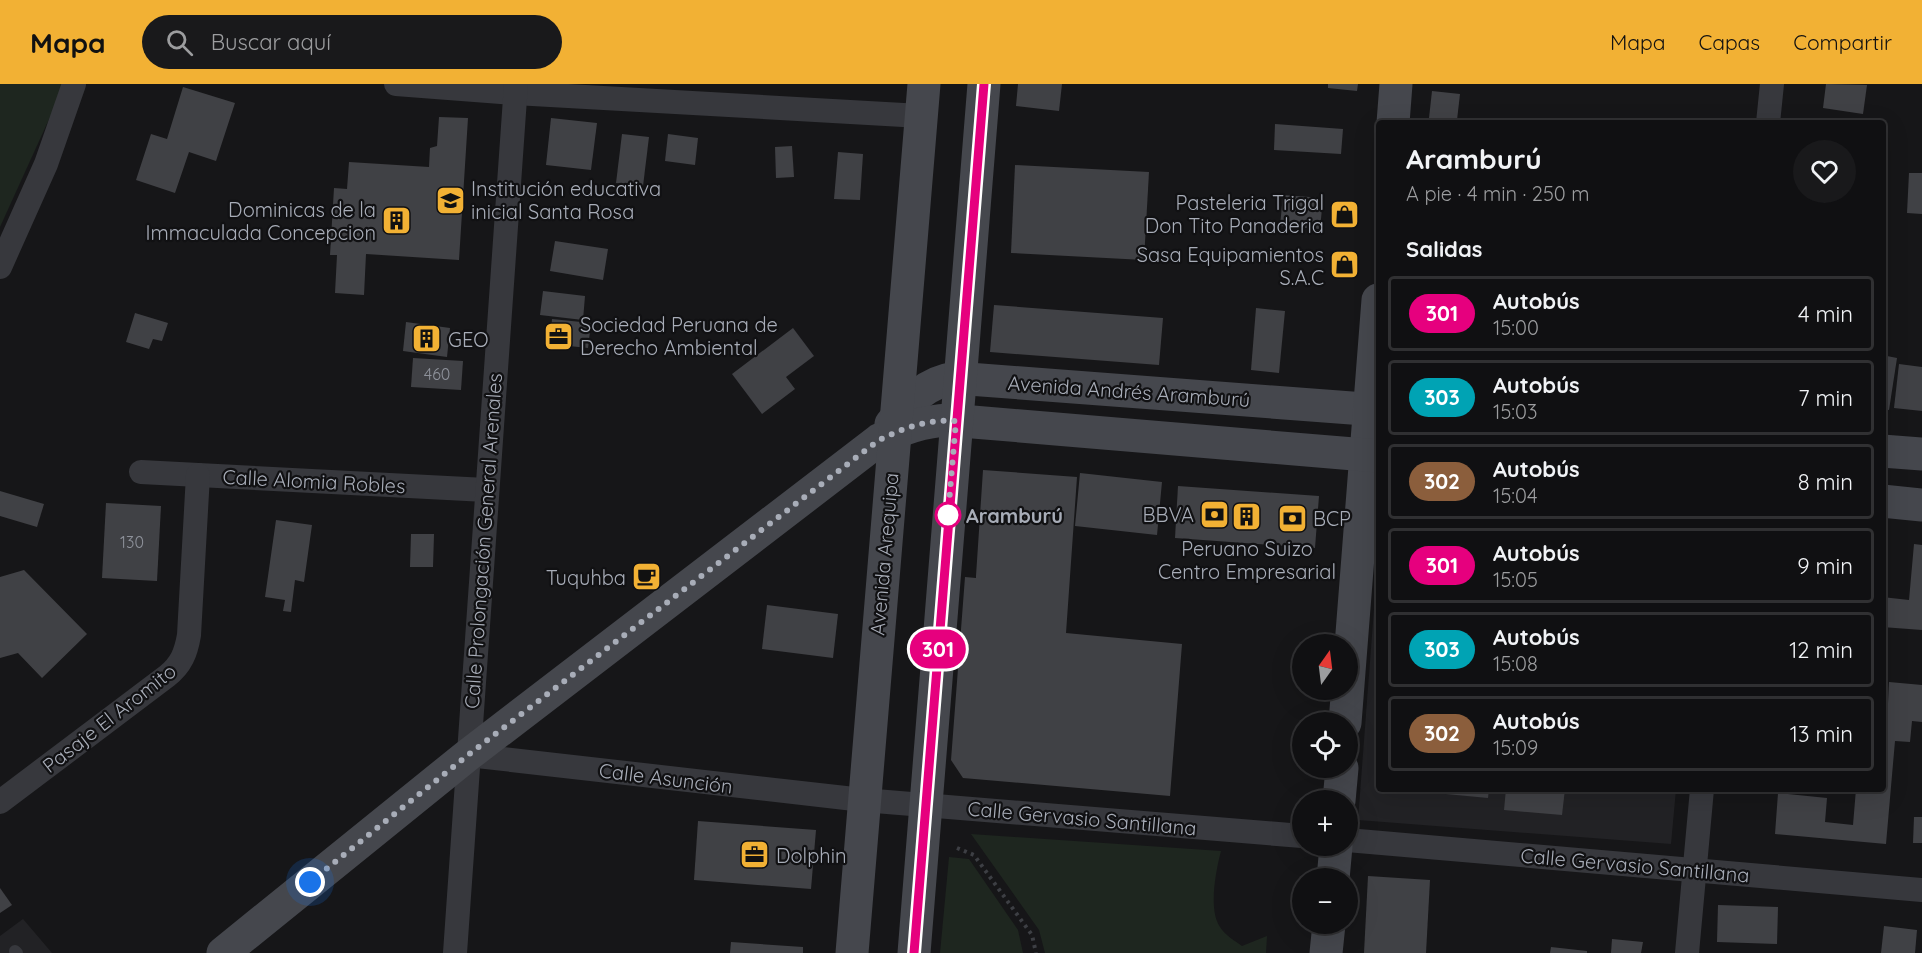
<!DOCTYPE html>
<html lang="es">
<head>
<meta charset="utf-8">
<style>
  :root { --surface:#101012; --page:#19191b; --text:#f1f3f6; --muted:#9c9d9f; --line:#303032; --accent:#f2b134 }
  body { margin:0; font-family:Quicksand,sans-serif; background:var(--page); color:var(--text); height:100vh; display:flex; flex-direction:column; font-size:22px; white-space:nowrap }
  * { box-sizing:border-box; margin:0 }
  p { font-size:20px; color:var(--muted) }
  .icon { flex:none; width:33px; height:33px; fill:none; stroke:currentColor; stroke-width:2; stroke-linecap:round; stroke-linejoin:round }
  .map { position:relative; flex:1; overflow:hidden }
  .sheet { position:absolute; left:1376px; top:36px; width:510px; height:672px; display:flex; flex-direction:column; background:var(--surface); border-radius:6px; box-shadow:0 6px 24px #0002,0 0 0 2px var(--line) }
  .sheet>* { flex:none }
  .badge { padding:0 12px; border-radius:20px; font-size:21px; line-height:39px }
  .needle { width:39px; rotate:14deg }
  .buttons { position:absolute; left:1292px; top:550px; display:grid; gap:12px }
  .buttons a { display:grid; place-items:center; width:66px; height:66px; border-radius:50%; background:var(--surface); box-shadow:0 6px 24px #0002,0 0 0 2px var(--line); font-size:30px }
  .you { position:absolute; width:30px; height:30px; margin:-15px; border:4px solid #fff; border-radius:50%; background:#1a73e8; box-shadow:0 0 0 9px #1a73e833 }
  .map>.badge { position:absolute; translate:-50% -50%; box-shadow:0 0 0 3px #fff }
  h2 { padding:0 30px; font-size:22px; line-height:54px }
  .round { display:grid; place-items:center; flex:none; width:63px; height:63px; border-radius:32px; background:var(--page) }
  .head { display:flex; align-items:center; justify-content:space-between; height:102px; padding:0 30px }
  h1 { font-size:28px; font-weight:800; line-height:45px }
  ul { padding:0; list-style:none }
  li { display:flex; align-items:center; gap:18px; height:75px; margin:0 12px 9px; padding:0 18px; border:3px solid var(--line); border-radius:6px }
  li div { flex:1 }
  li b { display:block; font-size:22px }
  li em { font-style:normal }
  li .badge { min-width:66px; font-weight:700; text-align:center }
  header { display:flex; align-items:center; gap:36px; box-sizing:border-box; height:84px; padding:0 30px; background:var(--accent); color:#111 }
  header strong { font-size:28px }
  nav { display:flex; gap:33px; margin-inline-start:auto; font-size:21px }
  .search { width:420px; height:54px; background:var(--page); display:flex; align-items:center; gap:15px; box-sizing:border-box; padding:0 21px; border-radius:33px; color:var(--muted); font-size:22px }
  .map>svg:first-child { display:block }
</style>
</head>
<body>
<header>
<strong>Mapa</strong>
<div class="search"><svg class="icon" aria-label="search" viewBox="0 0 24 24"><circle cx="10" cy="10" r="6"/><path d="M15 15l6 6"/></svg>Buscar aquí</div>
<nav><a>Mapa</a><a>Capas</a><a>Compartir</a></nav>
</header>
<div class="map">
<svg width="1922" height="869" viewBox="0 0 1922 869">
  <rect width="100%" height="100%" fill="#161618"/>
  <!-- built -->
  <g fill="#222225">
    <path d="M1378 472V705H1676L1671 760 1358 736Z"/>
    <path d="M23 835 52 869H0V852Z"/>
  </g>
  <!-- green -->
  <g fill="#1e261f">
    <path d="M0 0H65L0 143Z"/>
    <path d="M971 750 1221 767C1216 786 1208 826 1220 843 1225 851 1235 857 1242 862L1267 852 1266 869H1045L1039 846Z"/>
    <path d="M949 773 969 775 1018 846 1023 869H940Z"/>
  </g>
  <!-- building -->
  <g fill="#404145">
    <path d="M1018 0H1062L1059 27 1016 22Z"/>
    <path d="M1328 0H1358L1357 7 1328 4Z"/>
    <path d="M1826 0 1867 1 1863 30 1823 24Z"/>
    <path d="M183 3 235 19 216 77 189 68 175 109 136 96 151 50 167 55Z"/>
    <path d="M1432 7 1460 10 1457 36 1429 34Z"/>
    <path d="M439 33 468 34 459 176 366 170 364 211 335 209 337 171H330L334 104 347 105 349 78 429 83 430 64 437 62Z"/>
    <path d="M551 34 597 39 591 86 546 81Z"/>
    <path d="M1275 40 1343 45 1341 70 1274 66Z"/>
    <path d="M622 50 649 53 643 102 616 99Z"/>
    <path d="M668 50 698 54 695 81 665 77Z"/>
    <path d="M792 62 794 93 776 94 775 63Z"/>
    <path d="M838 68 863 70 860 116 834 115Z"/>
    <path d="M1015 81 1149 88 1144 176 1011 169Z"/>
    <path d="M1909 89H1922V130L1907 129Z"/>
    <path d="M1283 111 1323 114 1320 145 1280 142Z"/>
    <path d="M555 157 608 165 603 196 550 187Z"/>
    <path d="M543 207 585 212 583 236 540 231Z"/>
    <path d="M994 221 1163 234 1159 281 990 268Z"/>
    <path d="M1256 224 1285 227 1279 289 1251 286Z"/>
    <path d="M135 229 168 239 162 257 153 255 149 265 126 258Z"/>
    <path d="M552 235 591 239 588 264 550 260Z"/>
    <path d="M406 238 450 244 447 273 403 267Z"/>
    <path d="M793 244 814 272 786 293 795 305 762 330 732 290Z"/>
    <path d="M1882 271 1897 274 1889 326 1882 325Z"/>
    <path d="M413 274 463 277 461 306 411 303Z"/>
    <path d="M1899 280 1922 283V327L1894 324Z"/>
    <path d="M983 386 1077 393 1066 549 1182 560 1170 712 963 694 951 676 965 493 976 494V492Z"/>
    <path d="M1080 389 1162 398 1157 451 1075 442Z"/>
    <path d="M1178 402 1319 412 1315 464 1175 454Z"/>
    <path d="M0 407 44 420 37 443 0 432Z"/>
    <path d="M106 419 161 422 157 497 102 494Z"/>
    <path d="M276 436 312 441 304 498 295 496 291 528 283 527 285 516 265 513Z"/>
    <path d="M411 450H434L433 483H410Z"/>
    <path d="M1914 460 1922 461V546L1882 543V513L1909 516Z"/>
    <path d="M24 486 87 550 42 594 18 569 0 574V493Z"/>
    <path d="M767 521 838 530 833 574 762 565Z"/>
    <path d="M1889 598 1922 601V638L1912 637 1910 658 1895 657 1886 760 1775 750 1778 709 1827 714 1825 738 1853 741 1856 705H1882V618L1888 619Z"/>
    <path d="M1414 705H1489L1488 714 1414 707Z"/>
    <path d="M1506 705H1565L1562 731 1504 726Z"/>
    <path d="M1914 733H1922V759H1913Z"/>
    <path d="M698 737 816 746 811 805 694 796Z"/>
    <path d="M1368 792 1430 796 1426 869H1364Z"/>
    <path d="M0 804 12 821 0 829Z"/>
    <path d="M1718 821 1778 823 1777 860 1717 858Z"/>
    <path d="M1884 842 1917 846 1915 869H1881Z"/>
    <path d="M1612 855 1643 858 1641 869H1611Z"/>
    <path d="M731 858 803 863V869H730Z"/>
    <path d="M1551 863 1587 867V869H1550Z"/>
  </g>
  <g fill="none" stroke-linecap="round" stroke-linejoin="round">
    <!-- path -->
    <path stroke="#3d3f44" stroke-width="4" stroke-dasharray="3 4.5" stroke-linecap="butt" d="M957 764 974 771 1032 851 1036 869"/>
    <!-- lane -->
    <path stroke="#37383d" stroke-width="12" d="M15 867 17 869"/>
    <!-- street -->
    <g stroke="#37383d" stroke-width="24">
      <path d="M396 0 515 9 921 32"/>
      <path d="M1768 39 1772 0"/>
      <path d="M0 183 46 80 74 0"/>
      <path d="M141 388 486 406"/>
      <path d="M468 671 863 716 1302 752"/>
      <path d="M0 718 167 592C181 581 186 569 189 551L198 391"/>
      <path d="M1347 756 1922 806"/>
      <path d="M455 869 516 0"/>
      <path d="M1687 869 1702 705"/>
    </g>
    <!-- secondary -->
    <g stroke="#45474d" stroke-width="33">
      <path d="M1393 39 1396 0"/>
      <path d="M891 340C908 318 926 298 955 294L1378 326"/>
      <path d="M1882 367 1922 370"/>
      <path d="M1882 417 1922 421"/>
      <path d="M1345 639 1378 216"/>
      <path d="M1339 717 1342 684"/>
      <path d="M1333 795 1336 762"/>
      <path d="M223 869 468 671 879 356C902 345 923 337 949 336L1378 372"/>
      <path d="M852 869 924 0"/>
      <path d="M914 869 984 0"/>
      <path d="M1326 869 1329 840"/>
    </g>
  </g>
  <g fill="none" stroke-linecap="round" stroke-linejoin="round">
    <defs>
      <path id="line" d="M914 869 984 0"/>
    </defs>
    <!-- line casing -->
    <use href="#line" stroke="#fff" stroke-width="14"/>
    <!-- line -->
    <use href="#line" stroke="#e6007e" stroke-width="9"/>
    <!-- walk -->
    <path stroke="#a8adb8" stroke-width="6" stroke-dasharray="0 10.8" d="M310 798 468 671 879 356C904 344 927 335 956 337L948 431"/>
  </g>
  <!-- icons -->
  <defs>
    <symbol id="school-square" viewBox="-11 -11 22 22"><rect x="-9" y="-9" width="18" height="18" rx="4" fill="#f2b134" stroke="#111113"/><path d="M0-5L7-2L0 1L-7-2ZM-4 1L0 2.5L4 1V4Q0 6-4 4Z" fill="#111"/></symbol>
    <symbol id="shop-square" viewBox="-11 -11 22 22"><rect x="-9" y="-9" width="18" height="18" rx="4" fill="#f2b134" stroke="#111113"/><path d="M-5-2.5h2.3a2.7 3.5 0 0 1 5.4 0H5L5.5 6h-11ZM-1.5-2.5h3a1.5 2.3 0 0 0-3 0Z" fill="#111"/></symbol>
    <symbol id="building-square" viewBox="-11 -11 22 22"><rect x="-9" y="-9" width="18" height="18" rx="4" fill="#f2b134" stroke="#111113"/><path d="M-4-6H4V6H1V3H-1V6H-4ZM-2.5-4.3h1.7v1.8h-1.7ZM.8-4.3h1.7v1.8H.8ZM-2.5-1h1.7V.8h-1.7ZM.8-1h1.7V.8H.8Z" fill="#111"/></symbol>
    <symbol id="office-square" viewBox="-11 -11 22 22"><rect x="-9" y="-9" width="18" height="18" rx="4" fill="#f2b134" stroke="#111113"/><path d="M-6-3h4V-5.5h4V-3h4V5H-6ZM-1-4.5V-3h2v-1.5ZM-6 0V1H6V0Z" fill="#111"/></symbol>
    <symbol id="bank-square" viewBox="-11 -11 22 22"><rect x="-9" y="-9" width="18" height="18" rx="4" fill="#f2b134" stroke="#111113"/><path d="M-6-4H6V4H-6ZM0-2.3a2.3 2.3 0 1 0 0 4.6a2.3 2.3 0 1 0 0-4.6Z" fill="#111"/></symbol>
    <symbol id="cafe-square" viewBox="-11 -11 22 22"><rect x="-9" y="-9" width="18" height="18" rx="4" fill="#f2b134" stroke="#111113"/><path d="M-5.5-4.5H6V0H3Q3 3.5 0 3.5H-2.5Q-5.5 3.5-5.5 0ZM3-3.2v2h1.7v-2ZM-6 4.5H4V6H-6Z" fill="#111"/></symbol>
  </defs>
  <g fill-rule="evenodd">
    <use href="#school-square" x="434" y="100" width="33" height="33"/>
    <use href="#shop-square" x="1328" y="114" width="33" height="33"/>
    <use href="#building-square" x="380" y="120" width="33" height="33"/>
    <use href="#shop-square" x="1328" y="164" width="33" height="33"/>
    <use href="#office-square" x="542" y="236" width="33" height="33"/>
    <use href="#building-square" x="410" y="238" width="33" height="33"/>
    <use href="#bank-square" x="1198" y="414" width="33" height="33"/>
    <use href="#building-square" x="1230" y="416" width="33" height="33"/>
    <use href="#bank-square" x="1276" y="418" width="33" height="33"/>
    <use href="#cafe-square" x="630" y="476" width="33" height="33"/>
    <use href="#office-square" x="738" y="754" width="33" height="33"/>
  </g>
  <!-- markers -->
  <circle fill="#fff" stroke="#e6007e" stroke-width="3" cx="948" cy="431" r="12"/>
  <g text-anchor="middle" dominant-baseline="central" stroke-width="4.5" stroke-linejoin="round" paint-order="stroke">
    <!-- number labels -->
    <g font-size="16" fill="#8e929b">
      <text x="437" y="290">460</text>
      <text x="132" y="458">130</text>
    </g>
    <!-- poi labels -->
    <g font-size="20" fill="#a8adb8" stroke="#111113" text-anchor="start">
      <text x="471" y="104">Institución educativa<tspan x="471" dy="23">inicial Santa Rosa</tspan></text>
      <text x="1324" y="118" text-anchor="end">Pasteleria Trigal<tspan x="1324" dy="23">Don Tito Panaderia</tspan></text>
      <text x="376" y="125" text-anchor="end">Dominicas de la<tspan x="376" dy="23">Immaculada Concepcion</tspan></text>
      <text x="1324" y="170" text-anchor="end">Sasa Equipamientos<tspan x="1324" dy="23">S.A.C</tspan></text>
      <text x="580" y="240">Sociedad Peruana de<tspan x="580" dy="23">Derecho Ambiental</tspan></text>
      <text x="448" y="255">GEO</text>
      <text x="1194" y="430" text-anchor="end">BBVA</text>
      <text x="1313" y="434">BCP</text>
      <text x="1247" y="464" text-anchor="middle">Peruano Suizo<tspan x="1247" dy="23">Centro Empresarial</tspan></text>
      <text x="626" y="493" text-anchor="end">Tuquhba</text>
      <text x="776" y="771">Dolphin</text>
    </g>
    <!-- street labels -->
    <g font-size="20" fill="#a8adb8" stroke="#111113">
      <text transform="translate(1129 307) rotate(4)">Avenida Andrés Aramburú</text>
      <text transform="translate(314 397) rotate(3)">Calle Alomia Robles</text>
      <text transform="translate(483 457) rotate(-86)">Calle Prolongación General Arenales</text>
      <text transform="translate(884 470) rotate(-85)">Avenida Arequipa</text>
      <text transform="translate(109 634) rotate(-38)">Pasaje El Aromito</text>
      <text transform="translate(666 694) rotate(7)">Calle Asunción</text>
      <text transform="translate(1082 734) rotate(5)">Calle Gervasio Santillana</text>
      <text transform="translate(1635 781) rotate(5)">Calle Gervasio Santillana</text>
    </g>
    <!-- stop labels -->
    <g font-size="20" font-weight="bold" fill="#a8adb8" stroke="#111113" text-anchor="start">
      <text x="966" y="431">Aramburú</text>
    </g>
  </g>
</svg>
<div class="buttons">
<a><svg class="needle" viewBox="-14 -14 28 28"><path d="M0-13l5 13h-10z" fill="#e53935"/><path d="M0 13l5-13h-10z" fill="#9c9d9f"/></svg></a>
<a><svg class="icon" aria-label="locate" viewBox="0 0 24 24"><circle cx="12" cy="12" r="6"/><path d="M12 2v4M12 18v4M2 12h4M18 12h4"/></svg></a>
<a>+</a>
<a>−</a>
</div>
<div class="you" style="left:310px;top:798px"></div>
<b class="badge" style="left:938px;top:565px;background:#e6007e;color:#fff">301</b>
<section class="sheet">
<div class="head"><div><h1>Aramburú</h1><p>A pie · 4 min · 250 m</p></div><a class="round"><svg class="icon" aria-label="heart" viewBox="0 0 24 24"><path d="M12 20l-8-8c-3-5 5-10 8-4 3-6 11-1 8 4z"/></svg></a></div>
<h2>Salidas</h2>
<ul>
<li><span class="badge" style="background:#e6007e;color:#fff">301</span><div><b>Autobús</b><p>15:00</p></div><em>4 min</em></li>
<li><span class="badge" style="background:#00a3b4;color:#fff">303</span><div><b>Autobús</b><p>15:03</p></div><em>7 min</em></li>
<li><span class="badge" style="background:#8b5e3c;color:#fff">302</span><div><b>Autobús</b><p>15:04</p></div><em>8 min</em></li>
<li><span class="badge" style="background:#e6007e;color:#fff">301</span><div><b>Autobús</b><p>15:05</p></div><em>9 min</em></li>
<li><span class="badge" style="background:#00a3b4;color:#fff">303</span><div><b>Autobús</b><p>15:08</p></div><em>12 min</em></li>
<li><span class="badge" style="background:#8b5e3c;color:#fff">302</span><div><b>Autobús</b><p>15:09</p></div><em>13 min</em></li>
</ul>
</section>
</div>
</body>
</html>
